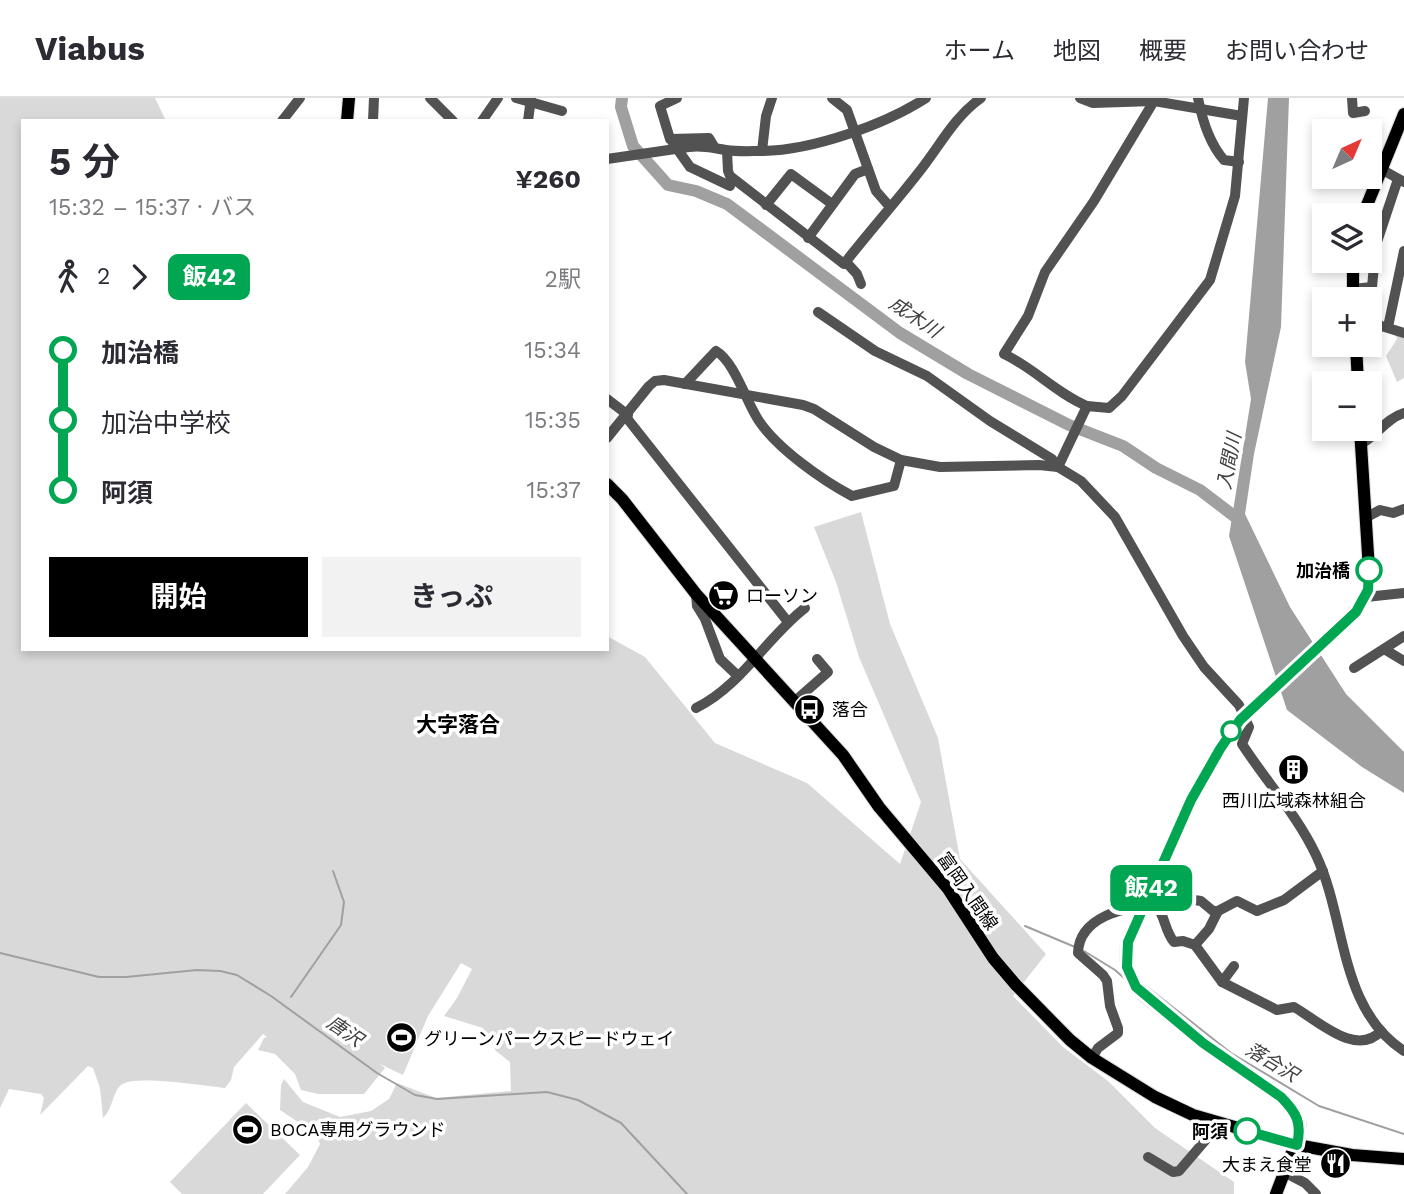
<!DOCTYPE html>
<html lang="ja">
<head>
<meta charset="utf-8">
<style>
  :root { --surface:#fff; --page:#f2f2f3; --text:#2b2b33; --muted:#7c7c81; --line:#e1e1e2; --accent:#000 }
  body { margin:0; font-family:"Work Sans","Noto Sans JP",sans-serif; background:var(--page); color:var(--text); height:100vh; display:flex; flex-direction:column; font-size:26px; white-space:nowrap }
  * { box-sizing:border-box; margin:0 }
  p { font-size:23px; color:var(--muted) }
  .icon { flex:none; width:38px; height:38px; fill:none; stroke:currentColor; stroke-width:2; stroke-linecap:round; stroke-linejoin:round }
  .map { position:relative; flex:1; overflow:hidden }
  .details { position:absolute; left:21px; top:21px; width:588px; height:532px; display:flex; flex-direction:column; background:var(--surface); border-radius:0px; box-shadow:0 4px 10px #0003 }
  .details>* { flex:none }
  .badge { padding:0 14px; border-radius:10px; font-size:24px; line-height:46px }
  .needle { width:46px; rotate:44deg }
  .tools { position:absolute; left:1312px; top:21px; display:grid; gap:14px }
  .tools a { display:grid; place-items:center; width:70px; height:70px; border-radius:0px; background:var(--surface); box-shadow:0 4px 10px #0003; font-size:35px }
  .map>.badge { position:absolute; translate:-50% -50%; box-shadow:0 0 0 4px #fff }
  .legs { display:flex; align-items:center; gap:10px; height:77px; padding:0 28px; font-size:23px }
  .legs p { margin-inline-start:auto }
  .overview { display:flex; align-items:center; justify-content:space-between; height:119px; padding:0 28px }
  h1 { font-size:38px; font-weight:700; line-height:52px }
  .action { display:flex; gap:14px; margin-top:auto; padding:14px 28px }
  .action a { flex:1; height:80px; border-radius:0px; background:var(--accent); color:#fff; font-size:28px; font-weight:700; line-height:80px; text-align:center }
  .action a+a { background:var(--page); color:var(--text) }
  ul { padding:0 28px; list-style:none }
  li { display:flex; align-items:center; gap:24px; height:70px; font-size:26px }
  li i { display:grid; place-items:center; width:10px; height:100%; margin:0 9px; background:currentColor }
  li i::after { content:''; width:18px; height:18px; margin:-9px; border:5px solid; border-radius:50%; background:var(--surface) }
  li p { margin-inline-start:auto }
  li:first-child i { background:linear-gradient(#0000 50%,currentColor 0) }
  li:last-child i { background:linear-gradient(currentColor 50%,#0000 0) }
  header { display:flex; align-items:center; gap:42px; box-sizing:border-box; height:98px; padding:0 35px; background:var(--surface); border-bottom:2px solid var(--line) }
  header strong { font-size:33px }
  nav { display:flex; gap:38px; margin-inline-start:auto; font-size:24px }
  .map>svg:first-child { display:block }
</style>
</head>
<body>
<header>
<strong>Viabus</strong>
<nav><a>ホーム</a><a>地図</a><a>概要</a><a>お問い合わせ</a></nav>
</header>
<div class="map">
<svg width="1404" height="1096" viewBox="0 0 1404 1096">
  <rect width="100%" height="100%" fill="#fff"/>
  <!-- green -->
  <g fill="#d9d9d9">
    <path d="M0 0H155L166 23H23V551H607V538L645 559 715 645 807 685 900 766 921 704 859 559 836 484 814 429 861 414 890 526 938 640 960 761 1046 856 1013 898 1063 949 1108 983 1155 1030 1234 1084V1096H285L308 1069 320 1046 316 1036 280 1012 281 987 284 981 303 1004 340 1019 371 1013 389 1001 397 985 436 1000 511 993 510 964 496 953 483 930 444 918 457 900 472 871 461 865 428 918 403 977 380 966 385 970 364 996H318L301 992 295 976 275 956 258 952 264 940 267 939 263 936 234 969 231 982 225 990C207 988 133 976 121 987 112 995 113 1011 103 1020L100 990 93 970 88 968 40 1017 44 1000 41 996 9 991 0 1010Z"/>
    <path d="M1394 234 1404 237V280L1397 284 1386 258 1397 241Z"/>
    <path d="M246 1005 300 1057 263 1096H182L170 1084Z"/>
  </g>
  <!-- water -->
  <path fill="#a0a0a0" d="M1268 0H1289L1281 229 1254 356 1245 416 1290 509 1346 596 1404 654V695L1362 669 1287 612 1229 438 1251 301 1245 264Z"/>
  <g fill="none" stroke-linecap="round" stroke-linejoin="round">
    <!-- stream -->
    <g stroke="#a0a0a0" stroke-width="2">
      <path d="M1025 828 1075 849"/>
      <path d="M1084 853 1115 872 1124 880"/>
      <path d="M0 855 99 879H126L197 872 220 873 237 877 271 898 377 975 415 997 437 1001 547 994 578 1002 621 1025 687 1096"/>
      <path d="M1142 885 1231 955 1319 1008 1404 1036"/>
      <path d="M291 899 341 827 344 804 333 773"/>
    </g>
    <!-- river -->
    <path stroke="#a0a0a0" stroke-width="12" d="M622 0 621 9 633 48 668 87 696 93 727 106 900 235 968 276 1069 327 1123 348 1156 370 1200 392 1238 421"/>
    <defs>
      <g id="major">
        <path d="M347 23 349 0"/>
        <path d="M1363 117 1404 16"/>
        <path d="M1353 201V163"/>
        <path d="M1356 247 1358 285"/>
        <path d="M607 386 622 401 696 496 843 657 879 709 948 791 993 860 1016 887 1070 942 1092 960 1155 999 1193 1017 1297 1047 1352 1057 1404 1061"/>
        <path d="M1276 1096 1299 1036 1300 1027 1292 1010 1281 999 1203 945 1143 897 1136 889 1129 876 1126 864 1127 844 1183 719 1209 668 1240 622 1346 524 1366 499 1369 472 1360 331"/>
      </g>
    </defs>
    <!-- major casing -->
    <use href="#major" stroke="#dbdbdb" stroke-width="14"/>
    <!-- minor -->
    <g stroke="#525252" stroke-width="10">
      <path d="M430 0 453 23"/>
      <path d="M516 0 562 13"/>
      <path d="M677 0 660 8 670 41 709 40 715 50"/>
      <path d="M832 0 847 12 876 93 890 109"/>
      <path d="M1080 0 1093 5 1154 3 1242 18"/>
      <path d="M1198 0C1202 21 1210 46 1224 62L1239 64"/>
      <path d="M1352 0 1353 15 1365 13"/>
      <path d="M282 23 300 0"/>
      <path d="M373 23 374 0"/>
      <path d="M482 23 498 0"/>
      <path d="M528 23 531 0"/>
      <path d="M673 45 690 69 730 88"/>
      <path d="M689 49C702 47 712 50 726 52 738 54 751 53 763 53 813 52 884 27 926 0"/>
      <path d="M727 53 728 73 730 78 844 166C868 135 895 105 919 74 940 48 953 20 981 0"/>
      <path d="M762 53 766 18 772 0"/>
      <path d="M1381 71 1404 84"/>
      <path d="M766 107 791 76 832 106"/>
      <path d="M808 140 855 76 868 71"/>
      <path d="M846 164 857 176 861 186"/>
      <path d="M1372 189 1376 147 1398 81"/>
      <path d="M1353 191 1372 189 1375 226 1404 235"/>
      <path d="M818 214 875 253 927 278 990 323 1052 361 1058 369"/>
      <path d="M1388 229 1404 153"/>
      <path d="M685 286 716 253C735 264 746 304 759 323 778 351 822 382 852 398L894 388 901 362"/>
      <path d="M607 301 628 317"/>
      <path d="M1087 308C1056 295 1034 270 1004 256L1028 218 1045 174 1094 103 1154 3"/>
      <path d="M626 319 788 524"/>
      <path d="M607 340 649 288 655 283 664 282 803 307 814 311 874 349 901 362 940 369 1039 367 1058 369 1081 383 1115 419 1183 538 1204 569 1239 607 1249 629 1242 646C1266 683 1297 717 1316 757 1347 822 1338 910 1404 953"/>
      <path d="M1361 346C1377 337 1387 320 1404 315"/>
      <path d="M1058 369 1087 308 1109 310 1122 298 1210 182 1235 98 1244 0"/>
      <path d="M1365 420 1380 412 1393 415 1404 411"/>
      <path d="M696 496 697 508 705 521 720 561 738 578"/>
      <path d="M1366 499 1404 495"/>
      <path d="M1384 551 1404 563"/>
      <path d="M1354 570 1404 538"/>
      <path d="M795 603 828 574 817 561"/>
      <path d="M696 610C741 588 766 540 805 510"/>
      <path d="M1154 805 1194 802 1201 803 1213 813H1218L1237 803 1257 813 1284 802 1323 773"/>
      <path d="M1195 847 1209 831 1218 813"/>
      <path d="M1222 884 1234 868"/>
      <path d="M1092 960 1098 950 1118 935V930L1110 908 1107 883 1103 877 1078 855C1079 818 1125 810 1154 805 1165 815 1164 832 1174 844L1183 843 1195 847 1222 884 1277 912 1294 909C1317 922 1356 960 1381 933"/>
      <path d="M1148 1059 1173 1074 1179 1073 1215 1031 1218 1025"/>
      <path d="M1286 1075 1305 1085 1316 1096"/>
    </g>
    <!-- major -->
    <use href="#major" stroke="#000" stroke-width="12"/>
    <!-- minor-bridge -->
    <path stroke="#525252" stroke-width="10" d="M607 61 689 49"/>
  </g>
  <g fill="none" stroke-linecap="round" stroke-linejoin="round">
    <defs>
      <path id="line-1" d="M1247 1033 1297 1047C1302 1025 1297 1015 1281 999L1203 945 1136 889 1127 869 1128 844 1191 702 1220 651 1240 622 1356 514 1368 492 1369 472"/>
    </defs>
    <!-- line-1 casing -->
    <use href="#line-1" stroke="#fff" stroke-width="16"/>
    <!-- line-1 -->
    <use href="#line-1" stroke="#00a651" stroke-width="10"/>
  </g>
  <!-- icons -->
  <defs>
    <symbol id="supermarket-disc" viewBox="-11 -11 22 22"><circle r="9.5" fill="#000" stroke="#fff"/><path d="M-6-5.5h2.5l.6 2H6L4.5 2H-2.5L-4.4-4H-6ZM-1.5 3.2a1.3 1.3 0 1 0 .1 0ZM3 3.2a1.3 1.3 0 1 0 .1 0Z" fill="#fff"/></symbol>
    <symbol id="bus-disc" viewBox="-11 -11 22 22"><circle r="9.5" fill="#000" stroke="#fff"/><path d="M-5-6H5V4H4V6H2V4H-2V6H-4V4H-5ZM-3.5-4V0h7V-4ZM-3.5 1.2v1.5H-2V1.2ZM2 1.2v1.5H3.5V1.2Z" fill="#fff"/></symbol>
    <symbol id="building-disc" viewBox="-11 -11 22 22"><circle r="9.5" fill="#000" stroke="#fff"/><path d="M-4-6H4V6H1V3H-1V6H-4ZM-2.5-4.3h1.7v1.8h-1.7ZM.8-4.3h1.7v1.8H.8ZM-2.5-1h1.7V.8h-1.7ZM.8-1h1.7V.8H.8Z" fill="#fff"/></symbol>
    <symbol id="stadium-disc" viewBox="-11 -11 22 22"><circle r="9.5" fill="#000" stroke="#fff"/><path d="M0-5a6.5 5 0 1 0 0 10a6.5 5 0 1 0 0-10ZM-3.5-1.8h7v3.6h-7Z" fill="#fff"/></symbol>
    <symbol id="restaurant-disc" viewBox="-11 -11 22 22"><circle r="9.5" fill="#000" stroke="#fff"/><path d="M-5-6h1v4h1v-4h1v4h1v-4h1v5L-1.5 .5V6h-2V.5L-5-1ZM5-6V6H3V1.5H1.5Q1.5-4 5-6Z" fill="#fff"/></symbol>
  </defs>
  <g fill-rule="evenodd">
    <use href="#supermarket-disc" x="706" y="480" width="35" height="35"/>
    <use href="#bus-disc" x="792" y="594" width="35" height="35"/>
    <use href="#building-disc" x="1276" y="654" width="35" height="35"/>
    <use href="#stadium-disc" x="384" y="922" width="35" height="35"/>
    <use href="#stadium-disc" x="230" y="1014" width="35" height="35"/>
    <use href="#restaurant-disc" x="1318" y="1048" width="35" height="35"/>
  </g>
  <!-- markers -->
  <g fill="#fff" stroke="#00a651" stroke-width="3.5">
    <circle cx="1369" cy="472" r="12"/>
    <circle cx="1231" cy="633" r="9"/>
    <circle cx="1247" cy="1033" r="12"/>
  </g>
  <g text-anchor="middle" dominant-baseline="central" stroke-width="7" stroke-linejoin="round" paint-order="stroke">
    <!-- stop labels -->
    <g font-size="18" font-weight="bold" fill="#000" stroke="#fff" text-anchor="end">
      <text x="1350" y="472">加治橋</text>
      <text x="1228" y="1033">阿須</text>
    </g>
    <!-- poi labels -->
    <g font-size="18" fill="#000" stroke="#fff" text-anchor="start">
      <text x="746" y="497">ローソン</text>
      <text x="832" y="611">落合</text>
      <text x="1294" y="702" text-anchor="middle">西川広域森林組合</text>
      <text x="424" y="940">グリーンパークスピードウェイ</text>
      <text x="270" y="1031">BOCA専用グラウンド</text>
      <text x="1312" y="1066" text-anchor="end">大まえ食堂</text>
    </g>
    <!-- street labels -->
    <g font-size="18" fill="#000" stroke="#fff">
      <text transform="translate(968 793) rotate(55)">富岡入間線</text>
    </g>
    <!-- water labels -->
    <g font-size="19" font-style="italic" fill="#414141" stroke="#fff">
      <text transform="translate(915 219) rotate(34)">成木川</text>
      <text transform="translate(1229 363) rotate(-79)">入間川</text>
      <text transform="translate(345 933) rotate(34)">唐沢</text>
      <text transform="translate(1272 964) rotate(31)">落合沢</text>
    </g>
    <!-- quarter labels -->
    <g font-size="21" font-weight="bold" fill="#000" stroke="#fff">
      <text x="458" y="626">大字落合</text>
    </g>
  </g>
</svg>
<div class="tools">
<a><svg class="needle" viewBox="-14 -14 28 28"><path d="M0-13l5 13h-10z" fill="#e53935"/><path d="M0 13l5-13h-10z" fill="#7c7c81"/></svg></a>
<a><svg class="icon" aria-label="layers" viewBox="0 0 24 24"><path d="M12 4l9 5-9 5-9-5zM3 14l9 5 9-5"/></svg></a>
<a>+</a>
<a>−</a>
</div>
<b class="badge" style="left:1151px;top:790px;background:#00a651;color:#fff">飯42</b>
<section class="details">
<div class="overview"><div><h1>5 分</h1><p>15:32 – 15:37 · バス</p></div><b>¥260</b></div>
<div class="legs"><svg class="icon" aria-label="walk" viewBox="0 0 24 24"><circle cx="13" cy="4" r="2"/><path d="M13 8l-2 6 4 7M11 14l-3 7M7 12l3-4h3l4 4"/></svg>2<svg class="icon" aria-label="forward" viewBox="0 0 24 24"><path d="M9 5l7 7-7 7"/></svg><b class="badge" style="background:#00a651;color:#fff">飯42</b><p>2駅</p></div>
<ul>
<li><i style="color:#00a651"></i><b>加治橋</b><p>15:34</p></li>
<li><i style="color:#00a651"></i><span>加治中学校</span><p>15:35</p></li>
<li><i style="color:#00a651"></i><b>阿須</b><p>15:37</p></li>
</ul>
<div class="action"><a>開始</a><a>きっぷ</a></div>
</section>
</div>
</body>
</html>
